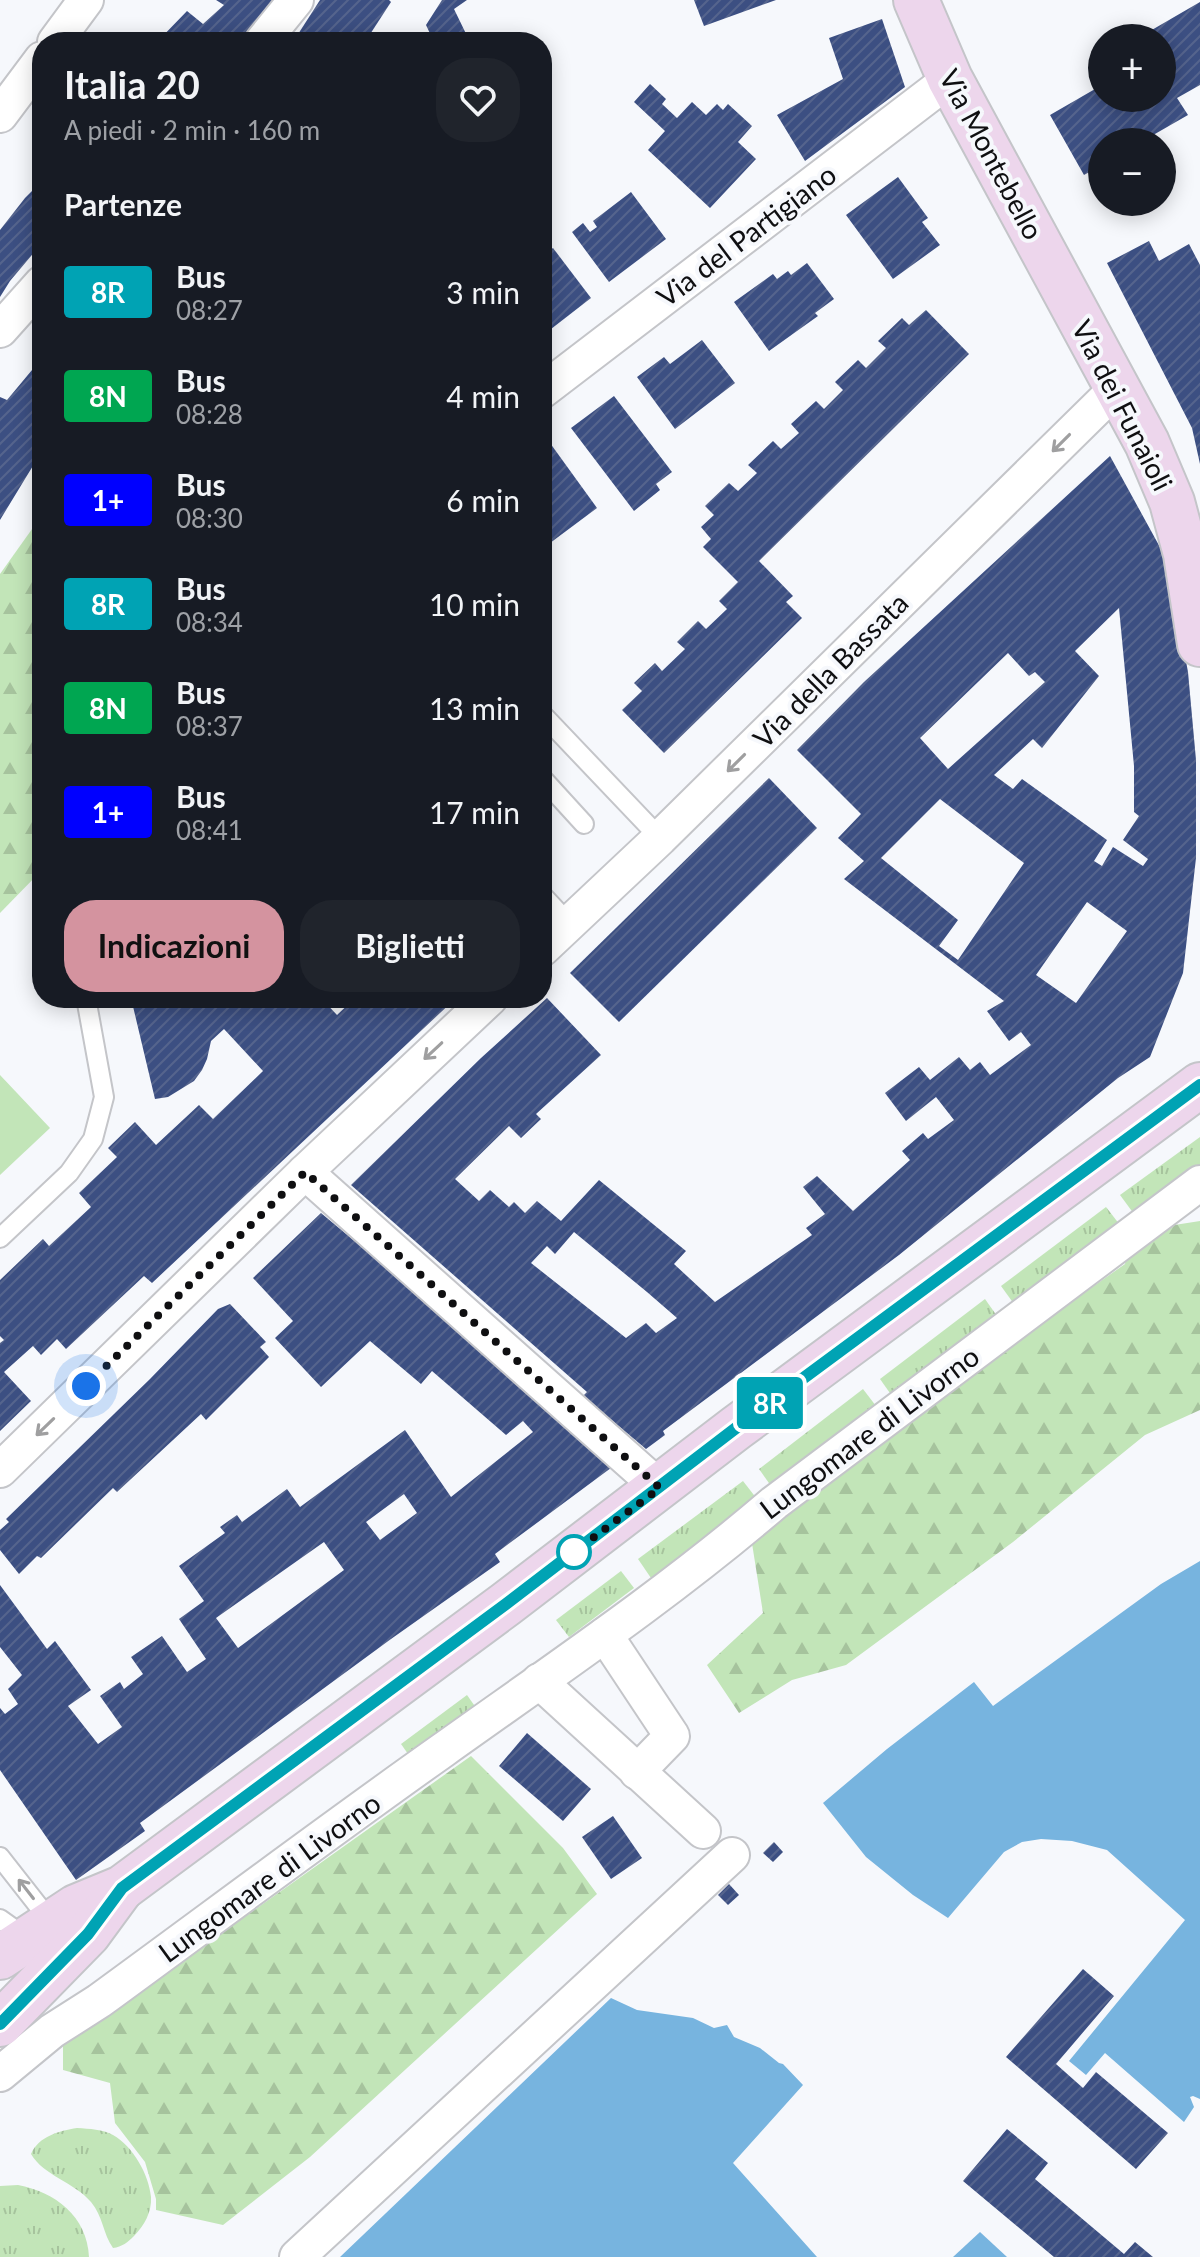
<!DOCTYPE html>
<html lang="it">
<head>
<meta charset="utf-8">
<style>
  :root { --surface:#171b24; --page:#20242c; --text:#f1f3f6; --muted:#9ea1a6; --accent:#d4939f }
  body { margin:0; font-family:Lato,sans-serif; background:var(--page); color:var(--text); height:100vh; display:flex; flex-direction:column; font-size:30px; white-space:nowrap }
  * { box-sizing:border-box; margin:0 }
  p { font-size:26px; color:var(--muted) }
  .icon { flex:none; width:44px; height:44px; fill:none; stroke:currentColor; stroke-width:2; stroke-linecap:round; stroke-linejoin:round }
  .map { position:relative; flex:1; overflow:hidden }
  .details { position:absolute; left:32px; top:32px; width:520px; height:976px; display:flex; flex-direction:column; background:var(--surface); border-radius:32px; box-shadow:0 4px 20px #0003 }
  .details>* { flex:none }
  .badge { padding:0 16px; border-radius:6px; font-size:28px; line-height:52px }
  .controls { position:absolute; left:1088px; top:24px; display:grid; gap:16px }
  .controls a { display:grid; place-items:center; width:88px; height:88px; border-radius:50%; background:var(--surface); box-shadow:0 4px 20px #0003; font-size:40px }
  .you { position:absolute; width:40px; height:40px; margin:-20px; border:6px solid #fff; border-radius:50%; background:#1a73e8; box-shadow:0 0 0 12px #1a73e833 }
  .map>.badge { position:absolute; translate:-50% -50%; box-shadow:0 0 0 4px #fff }
  h2 { padding:0 32px; font-size:30px; line-height:72px }
  .round { display:grid; place-items:center; flex:none; width:84px; height:84px; border-radius:32px; background:var(--page) }
  .head { display:flex; align-items:center; justify-content:space-between; height:136px; padding:0 32px }
  h1 { font-size:38px; font-weight:700; line-height:60px }
  .button { display:flex; gap:16px; margin-top:auto; padding:16px 32px }
  .button a { flex:1; height:92px; border-radius:32px; background:var(--accent); color:#111; font-size:32px; font-weight:700; line-height:92px; text-align:center }
  .button a+a { background:var(--page); color:var(--text) }
  ul { padding:0; list-style:none }
  li { display:flex; align-items:center; gap:24px; height:104px; padding:0 32px }
  li div { flex:1 }
  li b { display:block; font-size:30px }
  li em { font-style:normal }
  li .badge { min-width:88px; font-weight:700; text-align:center }
  .map>svg:first-child { display:block }
</style>
</head>
<body>
<div class="map">
<svg width="1200" height="2257" viewBox="0 0 1200 2257">
  <defs>
    <pattern id="grass-tufts" width="24" height="20" patternUnits="userSpaceOnUse" patternTransform="scale(2)"><rect width="24" height="20" fill="#c2e5b8"/><path d="M3 7l-1-3M5 7V3M7 7l1-3M15 17l-1-3M17 17v-4M19 17l1-3" fill="none" stroke="#a6c39d"/></pattern>
    <pattern id="forest-firs" width="22" height="20" patternUnits="userSpaceOnUse" patternTransform="scale(2)"><rect width="22" height="20" fill="#c2e5b8"/><path d="M5 1l3.5 6h-7zM16 11l3.5 6h-7z" fill="#a6c39d"/></pattern>
    <pattern id="building-hatch" width="6" height="6" patternUnits="userSpaceOnUse" patternTransform="scale(2)"><rect width="6" height="6" fill="#3c4f82"/><path d="M-1 1l2-2M0 6l6-6M5 7l2-2" fill="none" stroke="#55648d"/></pattern>
  </defs>
  <rect width="100%" height="100%" fill="#f6f8fc"/>
  <!-- grass -->
  <g fill="url(#grass-tufts)">
    <path d="M1200 1137V1166L1134 1214 1120 1195Z"/>
    <path d="M1106 1207 1120 1225 1014 1304 1001 1286Z"/>
    <path d="M985 1299 997 1316 892 1396 880 1379Z"/>
    <path d="M863 1389 876 1406 771 1486 759 1469Z"/>
    <path d="M743 1481 757 1499 651 1578 638 1559Z"/>
    <path d="M621 1571 634 1588 569 1637 556 1620Z"/>
    <path d="M467 1695 479 1712 413 1761 401 1744Z"/>
    <path d="M77 2128C90 2129 102 2129 113 2135 133 2146 149 2175 151 2197 152 2212 144 2226 134 2236 128 2242 122 2247 113 2248 103 2234 103 2216 91 2202 74 2182 44 2176 31 2154 39 2136 59 2131 77 2128Z"/>
    <path d="M18 2185C55 2192 87 2216 89 2257H0V2186Z"/>
  </g>
  <!-- forest -->
  <g fill="url(#forest-firs)">
    <path d="M42 515V870L0 913V574Z"/>
    <path d="M1200 1221V1410L1145 1435 1013 1542 846 1665 792 1680 739 1713 707 1665 763 1613 751 1537 904 1420 1125 1264 1127 1252 1168 1226Z"/>
    <path d="M471 1756 563 1848 597 1894 310 2157 223 2225 156 2210V2199L145 2162 115 2123 110 2083 63 2070V2046Z"/>
  </g>
  <!-- park -->
  <path fill="#c2e5b8" d="M0 1075 50 1128 0 1175Z"/>
  <!-- water -->
  <g fill="#77b4df">
    <path d="M1200 1561V2099L1193 2096 1190 2097 1194 2107 1184 2122 1105 2053 1086 2075 1069 2061 1185 1920 1107 1850 1072 1841 1041 1839 1022 1842 1004 1852 948 1918 913 1895 866 1857 823 1803 887 1749 974 1682 993 1706 1161 1584Z"/>
    <path d="M611 1998 637 2010 693 2018 714 2028 727 2025 734 2037 760 2048 779 2063 783 2064 803 2085 733 2163 817 2257H340Z"/>
    <path d="M980 2232 1007 2257H953Z"/>
  </g>
  <!-- building -->
  <g fill="url(#building-hatch)" fill-rule="evenodd">
    <path d="M216 0H275L258 25 241 42H157L187 11 203 24 224 5Z"/>
    <path d="M320 0H389L391 2 365 42H293Z"/>
    <path d="M442 0H467L454 9 470 42H434L426 25Z"/>
    <path d="M694 0H776L704 26Z"/>
    <path d="M1200 2V85L1177 98 1188 115 1141 142H1102V165L1084 175 1050 115 1102 85V98H1162V38H1138Z"/>
    <path d="M882 19 905 87 805 161 777 115 843 79 829 38Z"/>
    <path d="M650 84 666 99 662 104 677 118 692 102 706 115 717 104 723 110 728 104 752 126 738 142 756 159 710 208 648 150 665 131 634 102Z"/>
    <path d="M898 177 928 218 922 222 940 245 893 279 846 215Z"/>
    <path d="M42 181V243L10 281 0 297V230L25 198Z"/>
    <path d="M631 192 666 239 609 282 572 232 583 223 590 232 597 227 593 221Z"/>
    <path d="M1149 241 1159 261 1189 244 1200 265V464L1192 428 1107 263Z"/>
    <path d="M553 248 591 298 542 336V256Z"/>
    <path d="M807 263 834 299 815 313 818 316 769 351 734 302 773 274 777 279 788 271 791 275Z"/>
    <path d="M926 310 969 354 759 561 793 596 786 602 802 618 664 753 622 710 642 691 634 683 655 663 662 671 685 649 677 642 698 621 706 629 727 609 719 601 738 582 703 547 711 539 701 527 714 515 705 506 729 483 738 491 757 473 748 465 773 441 781 449 799 433 791 424 816 401 824 409 843 390 835 382 858 360 866 368 886 348 878 341 902 318 909 325Z"/>
    <path d="M702 340 735 383 675 429 637 377 664 357 670 364Z"/>
    <path d="M42 358V451L0 520V397L7 400Z"/>
    <path d="M614 396 672 472 656 484 660 490 634 511 571 428Z"/>
    <path d="M550 443 597 508 542 549V449Z"/>
    <path d="M1110 456 1167 560 1188 672 1196 760V858L1183 973 1150 1057 1118 1078 899 1255 663 1431 665 1435 646 1449 583 1396 587 1392 351 1185 481 1058 547 998 601 1055 536 1114 541 1119 521 1138 509 1126 455 1179 479 1201 490 1190 509 1207 514 1202 525 1213 537 1201 561 1221 599 1180 686 1251 674 1264 715 1302 812 1235 806 1228 825 1214 803 1187 817 1176 853 1211 910 1160 902 1151 923 1133 928 1139 954 1120 936 1097 906 1121 885 1093 919 1067 930 1080 959 1057 970 1070 980 1062 990 1075 1031 1045 1021 1032 1009 1041 987 1011 1004 1001 844 879 864 861 838 838 861 814 797 750 864 682ZM1119 608 1134 766V812L1139 816 1123 840 1148 859 1143 866 1113 847 1102 866 1094 861 1107 840 1022 779 1013 789 994 775 1033 739 1042 748 1099 676 1075 651ZM1008 653 1029 676 1035 672 1045 682 948 769 920 738ZM940 799 1024 863 958 960 939 946 958 920 881 858ZM1087 902 1127 931 1076 1003 1036 975ZM574 1232 647 1292 677 1318 656 1333 646 1323 626 1338 531 1263 547 1246 555 1254Z"/>
    <path d="M769 778 817 828 619 1022 570 973Z"/>
    <path d="M131 998H321L337 1015 355 998H456L152 1283 144 1276 66 1349 57 1339 41 1355 33 1346 4 1372 31 1401 0 1431V1343L4 1340 0 1336V1280L43 1239 49 1246 91 1207 79 1193 117 1157 108 1148 135 1122 156 1145 199 1105 213 1119 263 1071 224 1029 211 1041 207 1059 202 1070 194 1081 168 1097 155 1099Z"/>
    <path d="M321 1213 619 1462 495 1554 500 1562 391 1639 140 1823 145 1831 76 1880 0 1770V1708L5 1714 18 1704 8 1689 22 1675 0 1647V1585L47 1649 55 1641 91 1690 68 1706 98 1744 122 1727 100 1696 120 1682 124 1689 143 1674 131 1657 162 1636 187 1672 206 1659 179 1619 204 1601 179 1566 225 1533 220 1527 237 1515 242 1522 287 1489 300 1507 405 1430 451 1497 533 1432 523 1421 506 1435 432 1371 421 1384 370 1341 321 1387 275 1338 293 1321 253 1278ZM404 1494 417 1513 380 1540 366 1522ZM324 1542 344 1570 238 1648 216 1618Z"/>
    <path d="M230 1304 266 1342 260 1347 269 1357 206 1420 201 1414 117 1492 113 1488 41 1558 37 1556 19 1574 0 1550V1530L9 1522 6 1519 150 1379 218 1309Z"/>
    <path d="M527 1733 591 1789 563 1821 499 1766Z"/>
    <path d="M613 1816 642 1858 611 1879 582 1837Z"/>
    <path d="M774 1842 783 1852 773 1862 763 1853Z"/>
    <path d="M729 1884 739 1895 728 1905 718 1895Z"/>
    <path d="M1083 1969 1114 1996 1056 2064 1083 2088 1096 2072 1168 2133 1136 2169 1006 2057Z"/>
    <path d="M1007 2129 1048 2163 1035 2179 1124 2254 1135 2242 1153 2257H1054L963 2181Z"/>
  </g>
  <g fill="none" stroke-linecap="round" stroke-linejoin="round">
    <defs>
      <g id="lane">
        <path d="M542 714 660 838"/>
        <path d="M542 778 584 824"/>
        <path d="M542 895 569 924"/>
        <path d="M0 1238 69 1173 93 1139 104 1097 86 998"/>
        <path d="M0 1857 51 1922"/>
        <path d="M0 1919 14 1929 22 1941"/>
      </g>
      <g id="street">
        <path d="M55 42 86 0"/>
        <path d="M262 42 296 0"/>
        <path d="M0 115 42 59"/>
        <path d="M0 330 42 283"/>
        <path d="M542 391 950 79"/>
        <path d="M542 949 660 838 1117 388"/>
        <path d="M305 1172 660 1488"/>
        <path d="M0 1470 305 1172 490 998"/>
        <path d="M605 1635 672 1736 637 1772"/>
        <path d="M539 1681 703 1831"/>
        <path d="M0 2074 52 2031 99 2001C214 1917 327 1832 443 1750 555 1670 669 1593 774 1503L1200 1183"/>
        <path d="M297 2257 732 1855"/>
      </g>
      <g id="secondary">
        <path d="M916 0 950 79 1147 443 1172 502 1186 554 1200 644"/>
        <path d="M0 1957 76 1907 122 1888 506 1604 736 1428 1200 1085"/>
        <path d="M0 2024 88 1934 121 1889"/>
      </g>
    </defs>
    <!-- lane casing -->
    <use href="#lane" stroke="#c4c5c9" stroke-width="22"/>
    <!-- street casing -->
    <use href="#street" stroke="#c4c5c9" stroke-width="38"/>
    <!-- secondary casing -->
    <use href="#secondary" stroke="#c4c5c9" stroke-width="48"/>
    <!-- lane -->
    <use href="#lane" stroke="#fff" stroke-width="18"/>
    <!-- street -->
    <use href="#street" stroke="#fff" stroke-width="34"/>
    <!-- secondary -->
    <use href="#secondary" stroke="#edd6ec" stroke-width="44"/>
  </g>
  <!-- one-way arrows -->
  <defs><path id="oneway-shaft" d="M-6 0H5M1.5-3L5.5 0L1.5 3" fill="none" stroke-width="1.6" stroke-linecap="round" stroke-linejoin="round" transform="scale(2)"/></defs>
  <g stroke="#9f9fa0">
    <use href="#oneway-shaft" transform="translate(1061 443) rotate(135)"/>
    <use href="#oneway-shaft" transform="translate(736 763) rotate(135)"/>
    <use href="#oneway-shaft" transform="translate(433 1051) rotate(137)"/>
    <use href="#oneway-shaft" transform="translate(45 1427) rotate(136)"/>
    <use href="#oneway-shaft" transform="translate(26 1889) rotate(-128)"/>
  </g>
  <g fill="none" stroke-linecap="round" stroke-linejoin="round">
    <defs>
      <path id="line" d="M0 2024 88 1934 122 1888 506 1604 736 1428 1200 1085"/>
    </defs>
    <!-- line casing -->
    <use href="#line" stroke="#fff" stroke-width="18"/>
    <!-- line -->
    <use href="#line" stroke="#00a3b4" stroke-width="12"/>
    <!-- walk -->
    <path stroke="#0f0f11" stroke-width="8" stroke-dasharray="0 14.4" d="M86 1386 305 1172 660 1488 574 1552"/>
  </g>
  <!-- markers -->
  <circle fill="#fff" stroke="#00a3b4" stroke-width="4" cx="574" cy="1552" r="16"/>
  <g text-anchor="middle" dominant-baseline="central" stroke-width="8" stroke-linejoin="round" paint-order="stroke">
    <!-- street labels -->
    <g font-size="28" fill="#0f0f11" stroke="#f6f8fc">
      <text transform="translate(992 154) rotate(62)">Via Montebello</text>
      <text transform="translate(746 235) rotate(-37)">Via del Partigiano</text>
      <text transform="translate(1123 405) rotate(63)">Via dei Funaioli</text>
      <text transform="translate(830 670) rotate(-45)">Via della Bassata</text>
      <text transform="translate(869 1432) rotate(-37)">Lungomare di Livorno</text>
      <text transform="translate(269 1877) rotate(-36)">Lungomare di Livorno</text>
    </g>
  </g>
</svg>
<div class="controls">
<a>+</a>
<a>−</a>
</div>
<div class="you" style="left:86px;top:1386px"></div>
<b class="badge" style="left:770px;top:1403px;background:#00a3b4;color:#fff">8R</b>
<section class="details">
<div class="head"><div><h1>Italia 20</h1><p>A piedi · 2 min · 160 m</p></div><a class="round"><svg class="icon" aria-label="heart" viewBox="0 0 24 24"><path d="M12 20l-8-8c-3-5 5-10 8-4 3-6 11-1 8 4z"/></svg></a></div>
<h2>Partenze</h2>
<ul>
<li><span class="badge" style="background:#00a3b4;color:#fff">8R</span><div><b>Bus</b><p>08:27</p></div><em>3 min</em></li>
<li><span class="badge" style="background:#00a651;color:#fff">8N</span><div><b>Bus</b><p>08:28</p></div><em>4 min</em></li>
<li><span class="badge" style="background:#00f;color:#fff">1+</span><div><b>Bus</b><p>08:30</p></div><em>6 min</em></li>
<li><span class="badge" style="background:#00a3b4;color:#fff">8R</span><div><b>Bus</b><p>08:34</p></div><em>10 min</em></li>
<li><span class="badge" style="background:#00a651;color:#fff">8N</span><div><b>Bus</b><p>08:37</p></div><em>13 min</em></li>
<li><span class="badge" style="background:#00f;color:#fff">1+</span><div><b>Bus</b><p>08:41</p></div><em>17 min</em></li>
</ul>
<div class="button"><a>Indicazioni</a><a>Biglietti</a></div>
</section>
</div>
</body>
</html>
